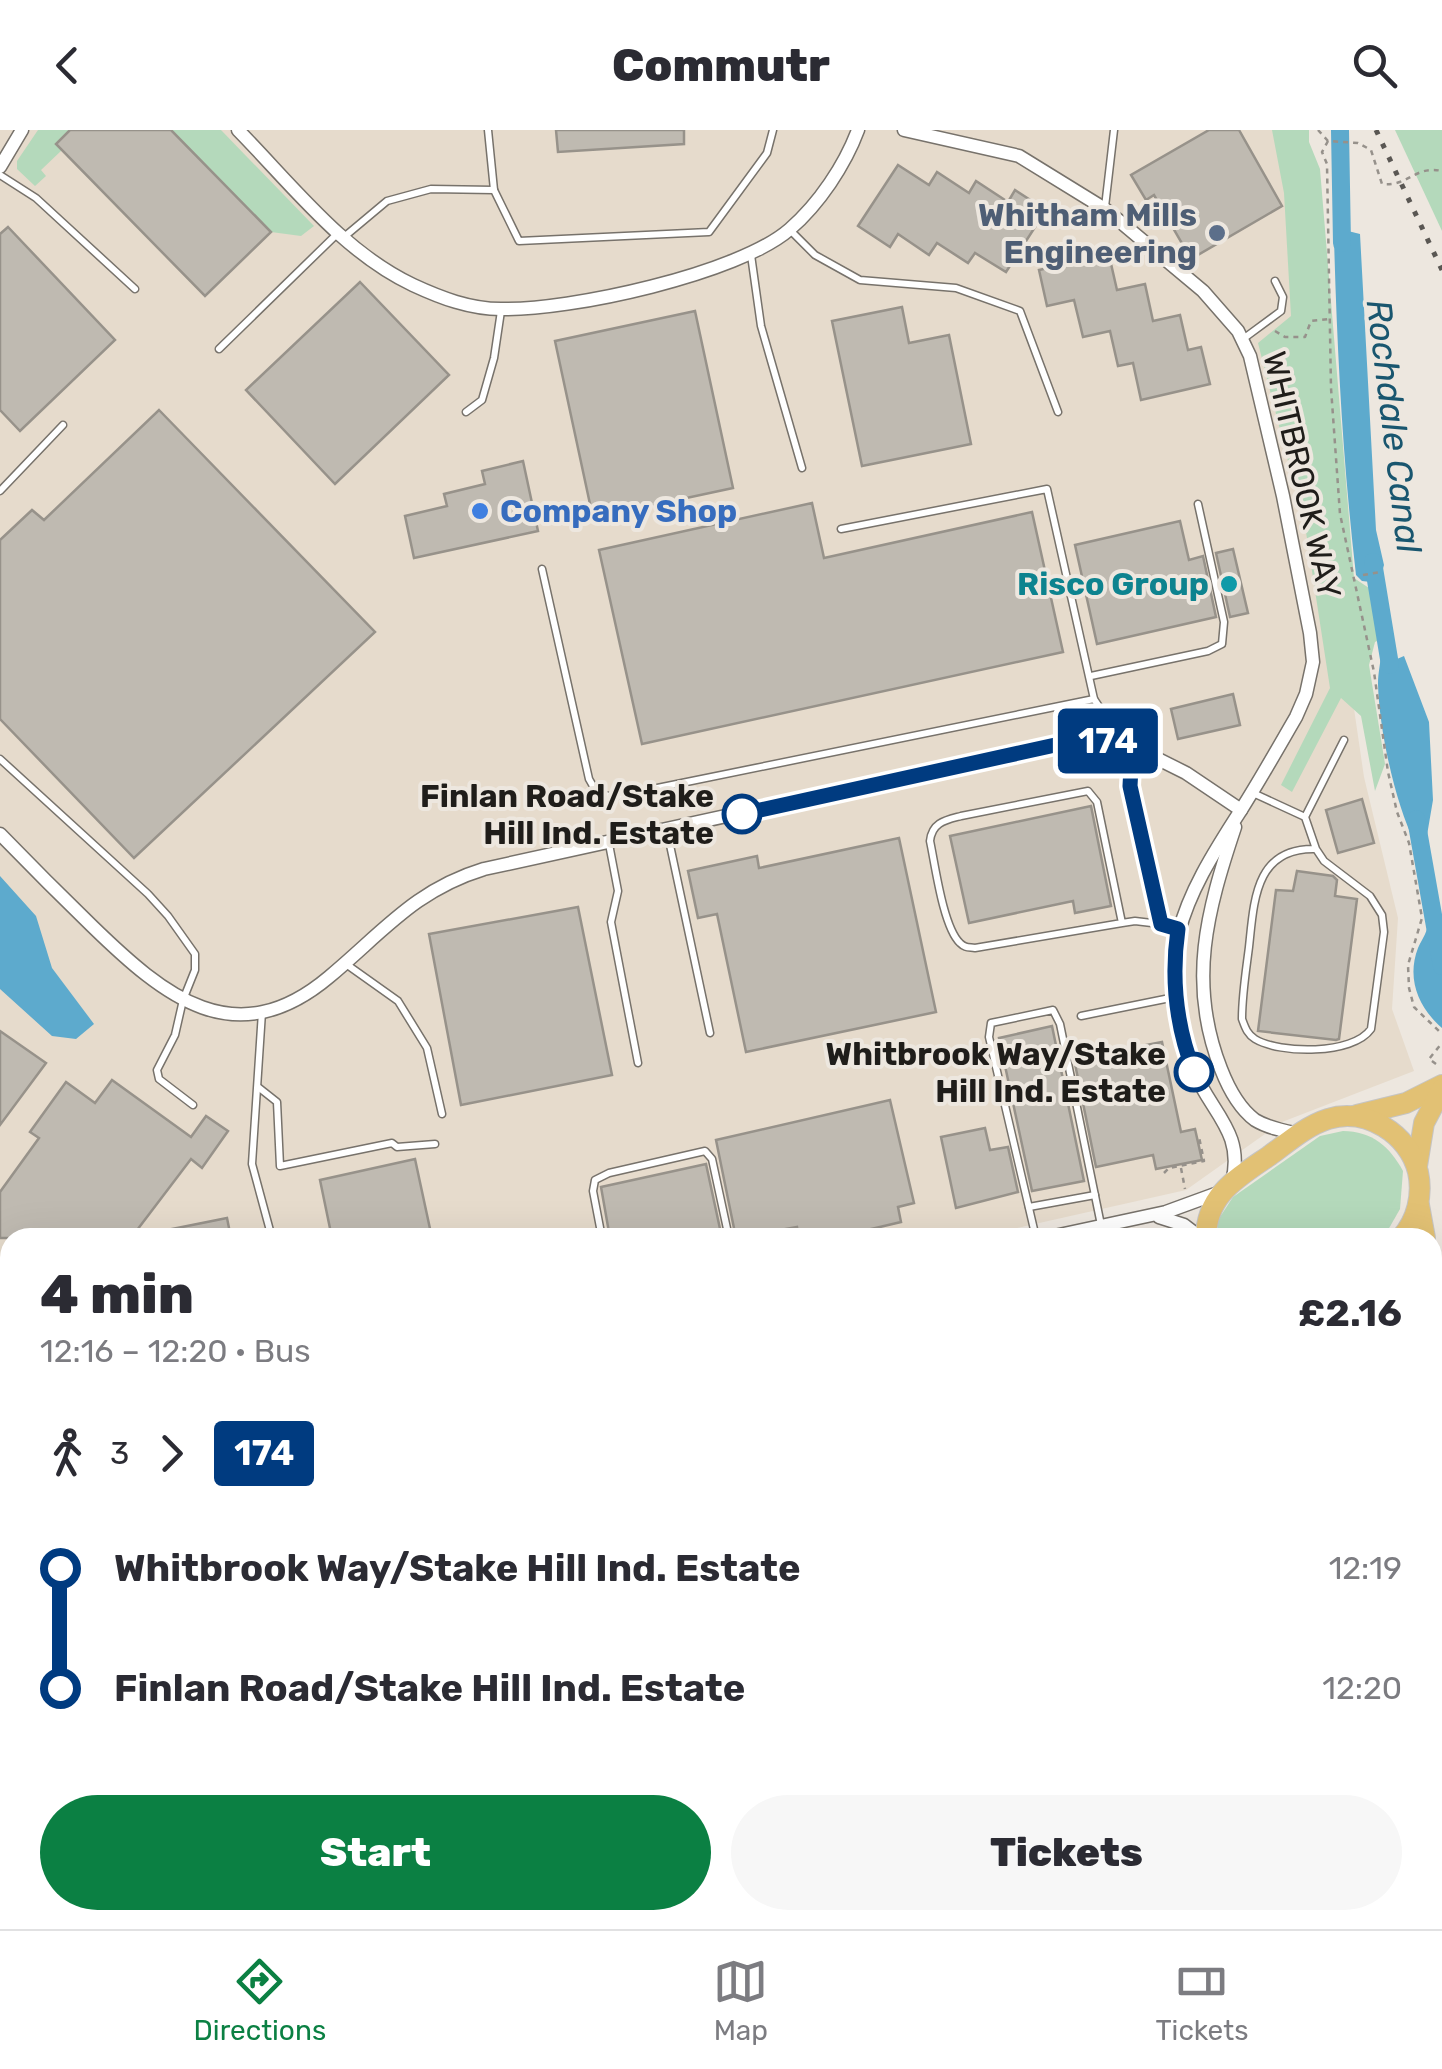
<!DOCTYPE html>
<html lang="en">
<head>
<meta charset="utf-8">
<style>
  :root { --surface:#fff; --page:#f7f7f7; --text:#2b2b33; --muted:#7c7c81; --line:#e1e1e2; --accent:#0b8043 }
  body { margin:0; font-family:Rubik,sans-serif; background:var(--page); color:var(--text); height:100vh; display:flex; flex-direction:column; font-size:38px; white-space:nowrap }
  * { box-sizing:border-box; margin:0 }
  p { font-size:32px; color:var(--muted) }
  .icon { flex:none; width:55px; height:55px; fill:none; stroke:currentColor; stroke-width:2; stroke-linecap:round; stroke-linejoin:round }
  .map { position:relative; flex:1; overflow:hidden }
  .drawer { position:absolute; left:0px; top:1098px; width:1442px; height:702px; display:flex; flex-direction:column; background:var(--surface); border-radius:30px 30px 0 0; box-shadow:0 10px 40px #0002 }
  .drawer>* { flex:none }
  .badge { padding:0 20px; border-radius:8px; font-size:35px; line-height:65px }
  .map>.badge { position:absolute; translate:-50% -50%; box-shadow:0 0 0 5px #fff }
  .legs { display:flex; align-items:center; gap:15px; height:110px; padding:0 40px; font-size:32px }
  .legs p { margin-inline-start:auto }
  .head { display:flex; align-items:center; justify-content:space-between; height:170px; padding:0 40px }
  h1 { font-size:55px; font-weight:800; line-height:75px }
  .action { display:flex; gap:20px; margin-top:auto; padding:20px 40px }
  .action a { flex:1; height:115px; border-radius:60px; background:var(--accent); color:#fff; font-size:40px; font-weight:800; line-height:115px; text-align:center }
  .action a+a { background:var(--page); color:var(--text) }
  ul { padding:0 40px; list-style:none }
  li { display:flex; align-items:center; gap:35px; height:120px; font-size:38px }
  li i { display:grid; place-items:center; width:15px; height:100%; margin:0 12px; background:currentColor }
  li i::after { content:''; width:25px; height:25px; margin:-12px; border:8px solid; border-radius:50%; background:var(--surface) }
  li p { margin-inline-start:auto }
  li:first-child i { background:linear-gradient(#0000 50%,currentColor 0) }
  li:last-child i { background:linear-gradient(currentColor 50%,#0000 0) }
  header { display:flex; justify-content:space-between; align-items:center; height:130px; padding:0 40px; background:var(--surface); font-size:45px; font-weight:800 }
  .menu { display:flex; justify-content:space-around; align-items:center; height:140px; border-top:2px solid var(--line); background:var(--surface); font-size:28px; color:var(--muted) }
  .menu a { display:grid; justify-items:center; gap:5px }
  .menu .active { color:var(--accent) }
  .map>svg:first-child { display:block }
</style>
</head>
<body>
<header><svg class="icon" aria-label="back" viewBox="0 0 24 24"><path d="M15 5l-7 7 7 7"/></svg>Commutr<svg class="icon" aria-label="search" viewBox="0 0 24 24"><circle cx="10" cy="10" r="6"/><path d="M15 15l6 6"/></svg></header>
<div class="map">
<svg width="1442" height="1799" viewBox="0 0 1442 1799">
  <rect width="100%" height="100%" fill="#ede7df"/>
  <!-- built -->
  <g fill="#e6dbcc">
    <path d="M0 0H1297L1304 237 1364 647 1398 788 1392 879 1414 941 1282 992 1186 1060 977 1107 10 1108V1155L0 1147Z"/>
    <path d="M10 1328V1615L0 1634V1350Z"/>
  </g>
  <!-- green -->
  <g fill="#b4d9bb">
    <path d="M38 0H70L56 13 62 20 41 40 46 46 35 56 17 39V31Z"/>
    <path d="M171 0H221L314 96 301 106 271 102Z"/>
    <path d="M1272 0H1309V12L1320 39 1354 448 1369 458 1379 510 1375 512 1369 535 1385 634 1375 661 1361 586 1341 568 1292 662 1281 655 1330 558 1306 402 1258 213 1291 186 1284 63Z"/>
    <path d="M1395 0H1442V101Z"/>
    <path d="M1343 1001C1372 1001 1390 1017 1403 1041L1400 1079 1384 1107H1218V1090L1233 1067 1320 1006Z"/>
    <path d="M10 1615V1790H281L213 1799H0V1634Z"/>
    <path d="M662 1790H1267L1251 1799H666Z"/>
  </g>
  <!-- water -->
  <g fill="#5daacd">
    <path d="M1347 91 1348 101 1360 104 1376 400 1384 435 1379 453 1362 451 1356 445C1343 333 1337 221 1334 108L1338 92Z"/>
    <path d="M1392 513 1397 529 1404 526 1429 592 1433 670 1426 711 1415 713C1395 673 1379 599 1378 554 1378 540 1382 529 1381 515Z"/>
    <path d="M0 746 36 786 52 838 94 894 76 909 52 906 0 859Z"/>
    <path d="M1439 786 1442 795V898C1419 878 1406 849 1418 818 1423 807 1429 801 1428 788Z"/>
  </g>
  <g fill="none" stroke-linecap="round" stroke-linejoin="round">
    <!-- canal -->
    <g stroke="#5daacd" stroke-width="18">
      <path d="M1340 0 1342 113"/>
      <path d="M1373 432 1390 535"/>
      <path d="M1416 689 1442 836"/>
    </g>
  </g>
  <!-- building -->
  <g fill="#bfbab1" stroke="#97928a" stroke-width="2.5">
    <path d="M70 0H171L271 102 205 166 56 14Z"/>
    <path d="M556 0H684V14L558 22Z"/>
    <path d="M1209 0H1239L1282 76 1191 129 1154 65 1146 70 1131 45Z"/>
    <path d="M898 35 929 55 937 42 969 63 976 51 1008 72 1015 60 1046 80 1006 142 975 123 968 133 937 113 929 125 898 104 890 117 858 96Z"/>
    <path d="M8 97 115 210 20 301 0 280V104Z"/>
    <path d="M1109 125 1117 160 1145 154 1153 191 1180 185 1188 220 1201 217 1210 254 1141 270 1133 233 1118 236 1110 201 1083 207 1074 170 1047 176 1039 140Z"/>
    <path d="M360 152 449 245 335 354 246 260Z"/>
    <path d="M902 177 909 213 949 205 971 314 862 336 832 191Z"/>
    <path d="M695 181 733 358 593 388 555 211Z"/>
    <path d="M159 280 375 502 134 728 0 589V410L32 380 44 390Z"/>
    <path d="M523 331 538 401 414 428 405 386 447 376 444 364 485 354 482 341Z"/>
    <path d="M812 373 824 428 1032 382 1063 522 642 614 599 420Z"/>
    <path d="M1180 391 1189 430 1203 426 1216 487 1097 514 1075 415Z"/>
    <path d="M1233 419 1248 483 1230 487 1216 423Z"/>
    <path d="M1233 564 1240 595 1178 609 1171 579Z"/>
    <path d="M1362 669 1374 713 1338 723 1326 680Z"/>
    <path d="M1091 676 1111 776 1075 783 1073 771 969 793 950 706Z"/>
    <path d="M899 708 936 882 746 922 717 784 698 788 688 741 757 726 759 738Z"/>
    <path d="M1297 741 1333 746 1337 750 1335 766 1357 769 1339 909 1336 910 1258 901 1276 760 1293 761Z"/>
    <path d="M578 777 612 945 461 975 429 804Z"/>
    <path d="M1052 896 1084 1051 1032 1061 999 908Z"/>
    <path d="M0 901 46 933 0 995Z"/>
    <path d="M1162 912 1181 1002 1195 999 1202 1030 1156 1039 1153 1025 1096 1037 1074 929Z"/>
    <path d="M112 950 191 1007 206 986 228 1001 202 1038 191 1029 131 1108H0V1062L39 1008 30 1002 66 952 95 973Z"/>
    <path d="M890 970 914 1073 898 1077 901 1092 833 1108H799L797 1097 736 1108 716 1010Z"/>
    <path d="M985 998 990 1020 1008 1017 1018 1062 956 1078 941 1007Z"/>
    <path d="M415 1029 432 1108H332L320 1050Z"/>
    <path d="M706 1034 722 1108H610L601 1057Z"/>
    <path d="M227 1088 231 1108H158L157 1102Z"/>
  </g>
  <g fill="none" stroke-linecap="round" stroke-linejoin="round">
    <defs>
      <g id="service">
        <path d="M488 0 494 60"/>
        <path d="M0 45 36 68 135 159"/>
        <path d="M1105 77 1114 0"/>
        <path d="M791 101 815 125 860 150 956 158 1020 181 1058 282"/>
        <path d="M344 107 387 71 431 59 494 60 519 111 709 102 767 23 773 0"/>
        <path d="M751 125 761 196 802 338"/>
        <path d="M1243 209 1281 181 1283 167 1275 151"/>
        <path d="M219 219 337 104"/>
        <path d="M466 282 482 270 494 228 501 181"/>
        <path d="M0 361 63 295"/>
        <path d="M841 399 1047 359 1094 569 1121 610"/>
        <path d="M542 439 589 649 597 663 613 667 1094 569"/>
        <path d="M1091 546 1208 521 1222 514 1224 492 1198 374"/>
        <path d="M0 629 148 764 168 786 195 824V840L183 870 175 905 157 940 159 949 193 975"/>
        <path d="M1253 663 1305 687 1316 719 1324 731 1370 766 1382 785 1384 802 1371 899C1353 925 1280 924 1255 909 1247 904 1245 897 1242 889 1242 865 1246 841 1249 817 1254 771 1255 717 1316 719"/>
        <path d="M1305 687 1344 610"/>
        <path d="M667 701 710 903"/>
        <path d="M609 714 618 761 611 792 638 933"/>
        <path d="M1122 793 1097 672 1088 661 961 686C946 690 932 692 930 711 935 734 943 797 960 813 965 818 968 817 975 818L1122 793 1135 791 1160 794"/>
        <path d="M346 834 398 871 427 918 442 984"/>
        <path d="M262 882 252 1034 272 1108"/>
        <path d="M1081 886 1175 867"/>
        <path d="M258 957 277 972 280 1036 392 1013 397 1017 435 1014"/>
        <path d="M1029 1077 1095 1065"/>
        <path d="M602 1108 593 1061 595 1050 609 1043 705 1021 712 1029 729 1108"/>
        <path d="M1036 1108 989 907 991 893 1053 880 1060 894 1101 1095"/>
        <path d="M1438 1679 1442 1686"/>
      </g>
      <g id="minor">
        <path d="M238 0C292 55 343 122 413 155 441 168 470 179 501 179 568 181 739 144 790 99 819 74 845 35 858 0"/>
        <path d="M904 0 1019 26 1105 79 1203 161 1238 201 1250 226 1283 366 1310 503 1313 532 1306 564 1296 587C1278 618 1260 650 1241 680 1182 771 1150 830 1193 939 1210 982 1245 1002 1232 1052"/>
        <path d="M0 37 22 0"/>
        <path d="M1138 619 1131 637V655L1161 795 1178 799"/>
        <path d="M1235 697C1207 781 1187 853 1221 939 1228 957 1239 978 1255 990 1268 998 1285 1001 1299 1004"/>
        <path d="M0 704C30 735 61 766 92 796 164 866 235 926 329 847 383 802 415 760 484 739L1078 609 1122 611 1186 643 1241 680"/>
        <path d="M1159 1087 1184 1095 1201 1108"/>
        <path d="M1045 1108 1166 1082 1218 1063"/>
        <path d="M0 1167 10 1175"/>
        <path d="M1432 1765 1442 1759"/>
        <path d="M1377 1799 1392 1790"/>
      </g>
      <g id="primary">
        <path d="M1357 985 1406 973 1442 955"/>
        <path d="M1417 1036 1424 993 1442 959"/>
        <path d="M1419 1075 1425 1108"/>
        <path d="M1206 1108C1206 1065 1237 1048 1269 1026 1287 1013 1306 996 1328 989 1366 977 1409 1004 1418 1042 1423 1065 1417 1090 1401 1108"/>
        <path d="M1432 1142 1442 1187"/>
      </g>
      <g id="motorway">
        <path d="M373 1799 411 1790"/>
        <path d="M481 1799 510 1790"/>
      </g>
    </defs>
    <!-- service casing -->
    <use href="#service" stroke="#77726b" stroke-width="9"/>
    <!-- minor casing -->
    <use href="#minor" stroke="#77726b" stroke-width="15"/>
    <!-- primary casing -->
    <use href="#primary" stroke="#c5c4c3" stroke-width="22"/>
    <!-- motorway casing -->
    <use href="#motorway" stroke="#c5c4c3" stroke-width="25"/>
    <!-- path -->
    <g stroke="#96918b" stroke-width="2.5" stroke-dasharray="5 5" stroke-linecap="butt">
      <path d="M1318 0 1328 11 1358 13 1371 20 1382 54C1408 57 1415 35 1442 41"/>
      <path d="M1328 11 1322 22 1327 34 1331 258 1340 384 1374 542 1388 642 1397 682 1409 713 1422 788 1408 835 1409 858 1414 877 1442 904"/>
      <path d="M1275 201 1285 207H1305L1311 191 1329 189"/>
      <path d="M1363 445 1381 442"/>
      <path d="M1436 934 1429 929 1442 913"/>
      <path d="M1181 1038 1185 1059"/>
      <path d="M1164 1043 1169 1038 1204 1031 1199 1007"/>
      <path d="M650 1790 654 1799"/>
    </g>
    <!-- service -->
    <use href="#service" stroke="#fff" stroke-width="6"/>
    <!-- minor -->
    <use href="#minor" stroke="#fff" stroke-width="12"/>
    <!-- primary -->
    <use href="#primary" stroke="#e2c174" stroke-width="20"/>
    <!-- motorway -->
    <use href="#motorway" stroke="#cf9817" stroke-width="22"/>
    <!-- rail -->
    <path stroke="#5a5753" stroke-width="5" stroke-dasharray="5 10" stroke-linecap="butt" d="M1376 0 1442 140"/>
  </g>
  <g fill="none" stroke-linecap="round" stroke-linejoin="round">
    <defs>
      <path id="line-1" d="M742 684 1078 610 1122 611 1138 620 1131 637 1130 656 1161 794 1178 799C1171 848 1176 896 1194 942"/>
    </defs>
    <!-- line-1 casing -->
    <use href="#line-1" stroke="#fff" stroke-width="22"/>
    <!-- line-1 -->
    <use href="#line-1" stroke="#003b80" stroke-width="15"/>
  </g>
  <!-- markers -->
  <circle fill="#5c6f8a" stroke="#ede7df" stroke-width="4" cx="1217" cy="103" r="10"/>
  <circle fill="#3f7fe0" stroke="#ede7df" stroke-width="4" cx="480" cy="381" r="10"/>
  <circle fill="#0f9aa8" stroke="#ede7df" stroke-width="4" cx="1229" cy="454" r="10"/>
  <g fill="#fff" stroke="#003b80" stroke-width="5">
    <circle cx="742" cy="684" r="18"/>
    <circle cx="1194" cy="942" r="18"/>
  </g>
  <g text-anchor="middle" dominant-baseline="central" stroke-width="8" stroke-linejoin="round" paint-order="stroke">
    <!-- service labels -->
    <g font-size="32" font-weight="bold" fill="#4e5e75" stroke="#ede7df" text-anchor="end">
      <text x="1197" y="85">Whitham Mills<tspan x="1197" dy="37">Engineering</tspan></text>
    </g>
    <!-- street labels -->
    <g font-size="32" fill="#1f1d1a" stroke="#ede7df">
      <text transform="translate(1302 345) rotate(77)">WHITBROOK WAY</text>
    </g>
    <!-- shop labels -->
    <g font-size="32" font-weight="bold" fill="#366cbe" stroke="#ede7df" text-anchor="start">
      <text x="500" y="381">Company Shop</text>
    </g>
    <!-- culture labels -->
    <g font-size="32" font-weight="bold" fill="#0d838f" stroke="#ede7df" text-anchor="end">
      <text x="1209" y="454">Risco Group</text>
    </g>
    <!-- stop labels -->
    <g font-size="32" font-weight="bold" fill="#1f1d1a" stroke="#ede7df" text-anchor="end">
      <text x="714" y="666">Finlan Road/Stake<tspan x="714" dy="37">Hill Ind. Estate</tspan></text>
      <text x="1166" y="924">Whitbrook Way/Stake<tspan x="1166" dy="37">Hill Ind. Estate</tspan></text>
    </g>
    <!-- water labels -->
    <g font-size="35" font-style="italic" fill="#19566f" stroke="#ede7df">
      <text transform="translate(1394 296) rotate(83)">Rochdale Canal</text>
    </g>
  </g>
</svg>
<b class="badge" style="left:1108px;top:611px;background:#003b80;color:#fff">174</b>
<section class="drawer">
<div class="head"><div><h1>4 min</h1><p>12:16 – 12:20 · Bus</p></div><b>£2.16</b></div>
<div class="legs"><svg class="icon" aria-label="walk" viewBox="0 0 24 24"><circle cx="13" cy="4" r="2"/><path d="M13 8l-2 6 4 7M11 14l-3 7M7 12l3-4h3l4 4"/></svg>3<svg class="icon" aria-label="forward" viewBox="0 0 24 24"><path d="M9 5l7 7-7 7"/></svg><b class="badge" style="background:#003b80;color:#fff">174</b></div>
<ul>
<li><i style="color:#003b80"></i><b>Whitbrook Way/Stake Hill Ind. Estate</b><p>12:19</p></li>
<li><i style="color:#003b80"></i><b>Finlan Road/Stake Hill Ind. Estate</b><p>12:20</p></li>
</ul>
<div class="action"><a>Start</a><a>Tickets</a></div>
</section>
</div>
<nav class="menu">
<a class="active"><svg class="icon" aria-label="directions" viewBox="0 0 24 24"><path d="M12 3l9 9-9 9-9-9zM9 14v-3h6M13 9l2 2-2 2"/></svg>Directions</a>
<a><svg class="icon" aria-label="map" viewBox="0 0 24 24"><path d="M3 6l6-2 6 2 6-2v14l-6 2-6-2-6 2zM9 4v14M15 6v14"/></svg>Map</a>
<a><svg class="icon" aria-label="tickets" viewBox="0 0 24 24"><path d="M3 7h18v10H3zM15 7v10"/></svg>Tickets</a>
</nav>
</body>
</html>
